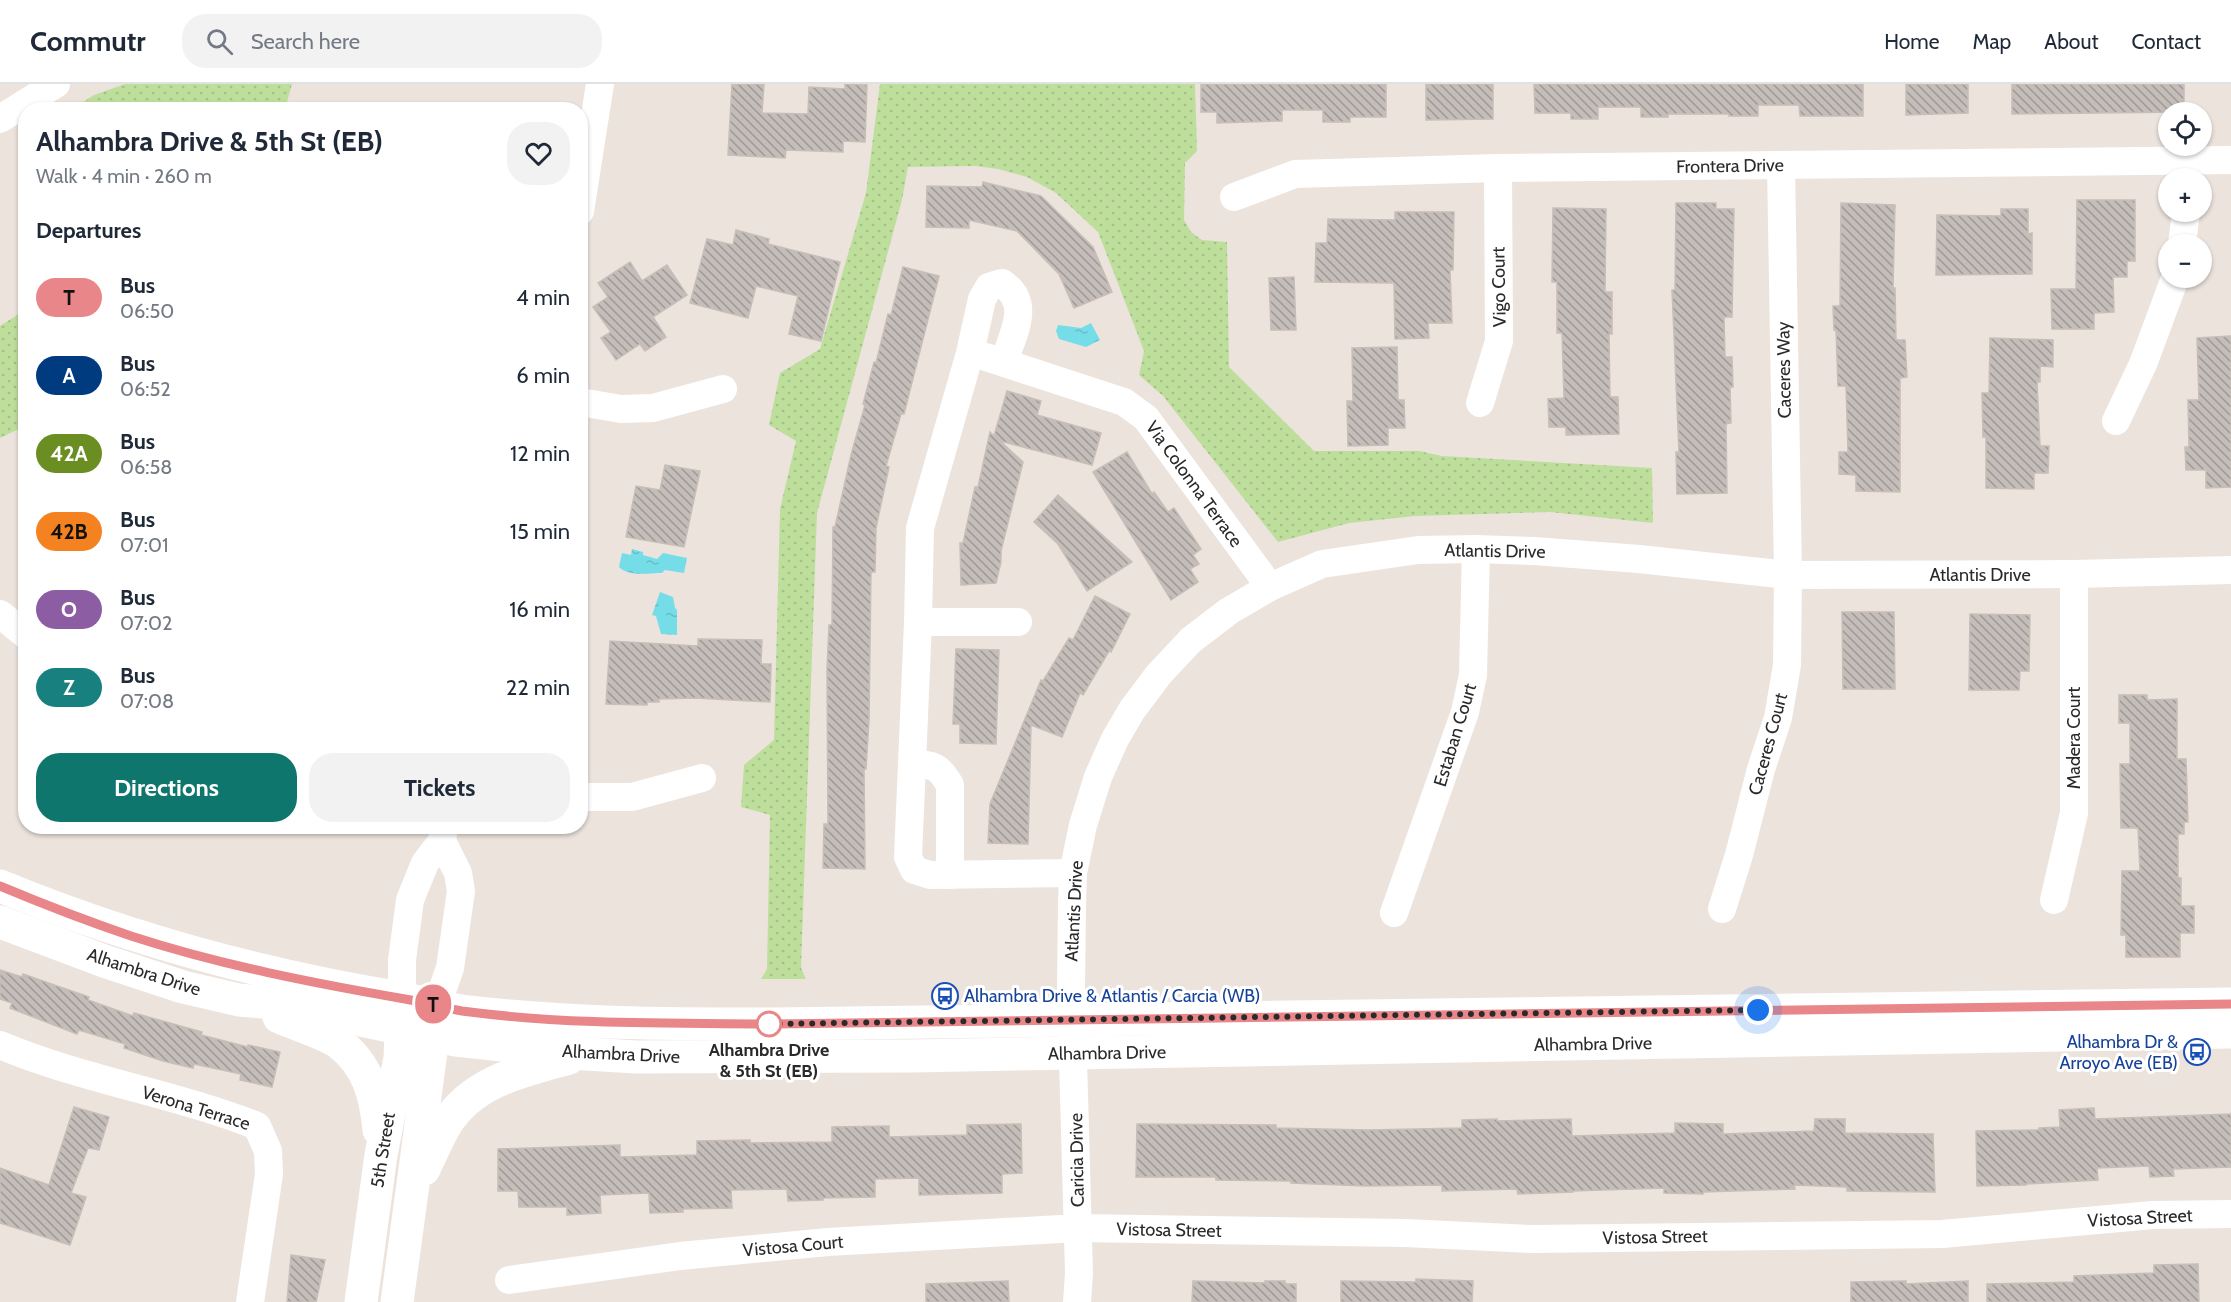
<!DOCTYPE html>
<html lang="en">
<head>
<meta charset="utf-8">
<style>
  :root { --surface:#fff; --page:#f2f2f3; --text:#1f2937; --muted:#747a83; --line:#e0e1e3; --accent:#0f766e }
  body { margin:0; font-family:Cabin,sans-serif; background:var(--page); color:var(--text); height:100vh; display:flex; flex-direction:column; font-size:22px; white-space:nowrap }
  * { box-sizing:border-box; margin:0 }
  p { font-size:20px; color:var(--muted) }
  .icon { flex:none; width:33px; height:33px; fill:none; stroke:currentColor; stroke-width:2; stroke-linecap:round; stroke-linejoin:round }
  .map { position:relative; flex:1; overflow:hidden }
  .side { position:absolute; left:18px; top:18px; width:570px; height:732px; display:flex; flex-direction:column; background:var(--surface); border-radius:24px; box-shadow:0 2px 4px #0004 }
  .side>* { flex:none }
  .badge { padding:0 12px; border-radius:20px; font-size:21px; line-height:39px }
  .buttons { position:absolute; left:2158px; top:18px; display:grid; gap:12px }
  .buttons a { display:grid; place-items:center; width:54px; height:54px; border-radius:50%; background:var(--surface); box-shadow:0 2px 4px #0004; font-size:30px }
  .you { position:absolute; width:30px; height:30px; margin:-15px; border:4px solid #fff; border-radius:50%; background:#1a73e8; box-shadow:0 0 0 9px #1a73e833 }
  .map>.badge { position:absolute; translate:-50% -50%; box-shadow:0 0 0 3px #fff }
  h2 { padding:0 18px; font-size:22px; line-height:54px }
  .round { display:grid; place-items:center; flex:none; width:63px; height:63px; border-radius:24px; background:var(--page) }
  .head { display:flex; align-items:center; justify-content:space-between; height:102px; padding:0 18px }
  h1 { font-size:28px; font-weight:800; line-height:45px }
  .primary-button { display:flex; gap:12px; margin-top:auto; padding:12px 18px }
  .primary-button a { flex:1; height:69px; border-radius:24px; background:var(--accent); color:#fff; font-size:24px; font-weight:800; line-height:69px; text-align:center }
  .primary-button a+a { background:var(--page); color:var(--text) }
  ul { padding:0; list-style:none }
  li { display:flex; align-items:center; gap:18px; height:78px; padding:0 18px }
  li div { flex:1 }
  li b { display:block; font-size:22px }
  li em { font-style:normal }
  li .badge { min-width:66px; font-weight:700; text-align:center }
  header { display:flex; align-items:center; gap:36px; box-sizing:border-box; height:84px; padding:0 30px; background:var(--surface); border-bottom:2px solid var(--line) }
  header strong { font-size:28px }
  nav { display:flex; gap:33px; margin-inline-start:auto; font-size:21px }
  .search { width:420px; height:54px; background:var(--page); display:flex; align-items:center; gap:15px; box-sizing:border-box; padding:0 21px; border-radius:24px; color:var(--muted); font-size:22px }
  .map>svg:first-child { display:block }
</style>
</head>
<body>
<header>
<strong>Commutr</strong>
<div class="search"><svg class="icon" aria-label="search" viewBox="0 0 24 24"><circle cx="10" cy="10" r="6"/><path d="M15 15l6 6"/></svg>Search here</div>
<nav><a>Home</a><a>Map</a><a>About</a><a>Contact</a></nav>
</header>
<div class="map">
<svg width="2231" height="1218" viewBox="0 0 2231 1218">
  <defs>
    <pattern id="park-dots" width="8" height="8" patternUnits="userSpaceOnUse" patternTransform="scale(1.5)"><rect width="8" height="8" fill="#bedf9c"/><path d="M2 2h.1M6 6h.1" fill="none" stroke="#a3c087" stroke-width="1.8" stroke-linecap="round"/></pattern>
    <pattern id="water-ripples" width="26" height="14" patternUnits="userSpaceOnUse" patternTransform="scale(1.5)"><rect width="26" height="14" fill="#75dde8"/><path d="M2 4q2-2 4 0t4 0M15 11q2-2 4 0t4 0" fill="none" stroke="#65bec7"/></pattern>
    <pattern id="building-back-hatch" width="6" height="6" patternUnits="userSpaceOnUse" patternTransform="scale(1.5)"><rect width="6" height="6" fill="#c4bdba"/><path d="M-1 5l2 2M0 0l6 6M5-1l2 2" fill="none" stroke="#9f9a97"/></pattern>
  </defs>
  <rect width="100%" height="100%" fill="#ece3dd"/>
  <!-- park -->
  <g fill="url(#park-dots)">
    <path d="M125 0H292L285 25H72L94 11Z"/>
    <path d="M880 0H1195L1197 67 1185 79 1184 136 1191 148 1202 156 1227 158 1229 283 1314 367H1419L1442 372 1652 384 1653 439 1550 428 1415 432 1349 439 1278 458 1163 312 1139 291 1144 267 1098 148 1056 109 1027 93 998 85 976 82 908 83 902 116 817 429 801 884 806 895H761L767 885 770 731 741 723 744 681 774 656 780 425 796 357 769 341 780 289 820 265 866 109Z"/>
    <path d="M25 226V342L0 354V242Z"/>
  </g>
  <!-- water -->
  <g fill="url(#water-ripples)">
    <path d="M1091 239 1100 256 1086 263 1059 255 1056 247 1058 241 1081 244Z"/>
    <path d="M632 465 643 468V471L657 475 663 469 687 474 684 489 665 486 662 489C648 489 629 493 619 483L622 469 631 471Z"/>
    <path d="M660 508 673 513 675 524 677 526V551L661 550 656 532 652 531Z"/>
  </g>
  <!-- building -->
  <g fill="url(#building-back-hatch)" stroke="#c7beb7" stroke-width="1.5">
    <path d="M732 0H764L762 29 808 30 809 3 845 5V0L867 1 865 58 843 57V68L786 66 785 74 728 71Z"/>
    <path d="M1201 0H1386V33H1350V38H1323V26H1282V37L1217 39V28H1201Z"/>
    <path d="M1426 0H1493V35L1426 36Z"/>
    <path d="M1534 0H1863V32H1800L1799 21H1758V32H1729V30H1668V33H1641V23H1598V35H1571V29H1535Z"/>
    <path d="M1906 0H1968V29L1906 31Z"/>
    <path d="M2012 0H2184V28L2012 30Z"/>
    <path d="M983 98 1041 112 1093 163 1112 208 1074 224 1059 190 1017 147 969 136V144L926 143 927 102 982 103Z"/>
    <path d="M2077 116H2135V177H2127V193H2113L2114 228 2094 229V245H2052L2051 205H2076Z"/>
    <path d="M1676 119H1716V125H1734L1732 233H1724L1725 273H1732L1733 303H1730L1731 339 1726 340 1727 409 1677 410 1676 368H1679L1672 206H1675Z"/>
    <path d="M1841 119 1895 121 1893 204H1895L1896 256H1905L1907 293 1900 294V408L1856 407V391L1839 390V368H1848L1846 302H1838L1836 246H1834L1833 222H1840Z"/>
    <path d="M1553 124 1606 125 1605 208H1612V250H1609L1610 313H1618L1619 350 1566 351V343H1549L1548 315 1564 314 1562 249H1557V198H1552Z"/>
    <path d="M2001 125H2028V150L2032 149V190L1936 191 1937 131 2001 132Z"/>
    <path d="M1395 128H1454L1453 186H1450L1452 239H1428L1429 254 1395 255 1394 199 1315 198 1316 159H1327L1328 135 1395 136Z"/>
    <path d="M736 146 769 155 768 160 840 178 821 257 789 250 798 212 756 202 748 234 690 219 707 155 733 161Z"/>
    <path d="M630 178 642 197 667 181 687 211 653 233 666 253 645 267 640 260 616 276 601 254 611 248 593 223 608 213 598 199Z"/>
    <path d="M903 183 939 192 904 330H901L886 382 889 383 876 444 875 488H871L869 636 866 685H864L865 785 823 784 824 740H828L827 585 829 541H832L833 443H835L851 371 865 321 863 320 874 278 876 279 888 230 891 231Z"/>
    <path d="M1294 193 1296 246H1271L1269 194Z"/>
    <path d="M2231 252V403L2206 404V386H2186L2185 363H2189L2188 316H2199L2197 254Z"/>
    <path d="M1990 254 2053 256V283L2040 282V298H2037L2040 362H2049L2048 389H2034V405L1986 404V353H1983L1982 309H1989Z"/>
    <path d="M1397 263 1398 316H1404L1405 344H1388V361L1348 362 1347 317H1353L1352 264Z"/>
    <path d="M1007 307 1041 317 1037 331 1101 349 1092 381 1000 357 1023 378 1001 467V478L996 499 961 501 960 459H963L975 403H978L990 348 994 352Z"/>
    <path d="M1127 368 1152 410 1154 408 1168 428 1174 424 1201 465 1193 471 1199 480 1190 485 1198 498 1171 516 1093 388Z"/>
    <path d="M665 381 700 387 684 463 626 453 636 402 660 406Z"/>
    <path d="M1058 411 1132 478 1087 507 1058 460 1034 438Z"/>
    <path d="M1095 512 1130 530 1111 568 1109 567 1083 611 1080 609 1062 653 1031 641 1028 760 988 759 990 720 1041 596 1043 597 1069 554 1073 556Z"/>
    <path d="M1842 528H1894L1895 605H1843Z"/>
    <path d="M1970 530 2030 531 2029 587H2020L2019 606H1969Z"/>
    <path d="M698 555 762 556 761 580H771L770 618 695 614 659 615V618H647V621L606 620 610 557 698 562Z"/>
    <path d="M956 565 999 566 996 660 960 659V640H953Z"/>
    <path d="M2119 611H2147V616L2177 615V675H2186L2188 738H2184V750H2178V794H2181V822H2194V849H2180V873H2126V851H2121L2122 787H2140L2138 744H2121L2120 680H2130V639H2119Z"/>
    <path d="M0 886 22 893 23 890 60 903 89 913 88 916 133 932 134 929 202 948 201 951 248 963V961L280 968 272 1003 240 996 241 990 194 980 193 984 163 977 124 964 125 960 79 946 77 950 10 924 12 919 0 915Z"/>
    <path d="M74 1023 109 1033 99 1066 88 1064 71 1109 86 1113 70 1161 0 1139V1084L49 1101Z"/>
    <path d="M2094 1024 2095 1035 2231 1030V1083L2173 1085 2174 1092 2150 1093 2149 1082 2097 1084 2098 1096 2026 1100V1101L1977 1102 1976 1047 2039 1046V1044L2060 1043 2059 1026Z"/>
    <path d="M1497 1035V1037L1571 1035 1572 1052 1675 1049V1039L1723 1040V1050L1814 1047 1815 1035H1845V1049L1933 1050 1935 1108 1847 1107V1103L1794 1101 1795 1105 1703 1108V1110L1664 1109V1104L1573 1107V1108L1518 1110 1517 1105 1442 1107V1101L1367 1102 1291 1099V1097L1216 1096V1093H1136L1137 1040 1276 1041V1044L1368 1046 1462 1044V1036Z"/>
    <path d="M1021 1040 1022 1089 1002 1090V1109L919 1111V1094L875 1095V1113L823 1114V1116L788 1117 787 1105 731 1106 732 1124 683 1125V1128L650 1129 649 1109 600 1111 601 1129 567 1131V1123H519L518 1107H498V1065L620 1061V1073L697 1071V1057L750 1056V1059L832 1058V1043L889 1042V1053L967 1051V1041Z"/>
    <path d="M291 1171 325 1176 316 1218H287Z"/>
    <path d="M2198 1180 2199 1218H1987V1200L2074 1198V1192L2154 1189V1181Z"/>
    <path d="M1416 1195 1473 1197 1472 1218H1341V1197L1416 1198Z"/>
    <path d="M1008 1197 1009 1218H926V1200Z"/>
    <path d="M1193 1197 1265 1199V1197H1285V1200H1296V1218H1192Z"/>
    <path d="M1906 1197V1200L1968 1197V1218H1851V1198Z"/>
  </g>
  <g fill="none" stroke-linecap="round" stroke-linejoin="round">
    <!-- street -->
    <g stroke="#fff" stroke-width="28">
      <path d="M0 35 56 0"/>
      <path d="M1234 113 1295 90 1498 84 2231 76"/>
      <path d="M580 127 600 0"/>
      <path d="M2182 160 2186 128"/>
      <path d="M986 273 1124 318 1146 334 1270 503"/>
      <path d="M1004 278C1013 249 1032 219 1002 199L989 203 982 215 970 269 920 444 918 538 908 773 914 786 930 791 1073 789"/>
      <path d="M580 318 621 325 653 324 723 305"/>
      <path d="M1480 319 1499 257 1498 84"/>
      <path d="M2116 337 2143 280 2175 194"/>
      <path d="M0 530 26 551"/>
      <path d="M918 538H1018"/>
      <path d="M912 680C934 681 938 681 950 701V791"/>
      <path d="M580 713H632L702 694"/>
      <path d="M2054 816 2074 729V490"/>
      <path d="M1722 825 1739 771 1761 685 1778 634 1787 581 1788 491 1781 81"/>
      <path d="M1394 829 1465 628 1473 591 1476 465"/>
      <path d="M402 915V876L410 816 425 779 442 757 444 742"/>
      <path d="M437 921 450 884 461 807 458 789 442 757"/>
      <path d="M0 961C83 996 174 1009 257 1042L268 1067 269 1090 250 1218"/>
      <path d="M509 1196 680 1172 828 1158 1078 1144 1405 1149 1531 1155 1942 1150 2153 1131 2231 1130"/>
      <path d="M1077 1218 1079 1189 1071 905 1072 822 1073 789 1083 741 1098 693 1115 655 1132 626 1159 590 1191 556 1229 527 1270 503 1322 480 1418 466 1476 465 1534 467 1639 475 1788 491 2074 490 2231 486"/>
    </g>
    <!-- secondary -->
    <g stroke="#fff" stroke-width="33">
      <path d="M0 802C131 856 261 891 400 914 421 918 442 924 462 927 566 940 670 940 774 940L2231 920"/>
      <path d="M0 838 104 877 183 903 239 916 285 920 456 956 586 970 636 973 912 972 2231 948"/>
      <path d="M279 933C295 940 326 950 339 959 368 981 376 1012 379 1046"/>
      <path d="M424 1085C431 1070 438 1054 446 1040 474 996 523 987 569 974"/>
      <path d="M361 1218 381 1071 400 974 402 923"/>
      <path d="M397 1218 436 931"/>
    </g>
  </g>
  <g fill="none" stroke-linecap="round" stroke-linejoin="round">
    <defs>
      <path id="line" d="M0 802C43 820 87 837 131 852 220 881 313 899 405 915 424 918 443 924 462 927 566 941 670 939 774 940L2231 920"/>
    </defs>
    <!-- line casing -->
    <use href="#line" stroke="#fff" stroke-width="14"/>
    <!-- line -->
    <use href="#line" stroke="#e88689" stroke-width="9"/>
    <!-- walk -->
    <path stroke="#2a2a2a" stroke-width="6" stroke-dasharray="0 10.8" d="M769 940 1758 926"/>
  </g>
  <!-- icons -->
  <defs>
    <symbol id="bus-ring" viewBox="-11 -11 22 22"><circle r="9.5" fill="#fff" stroke="#1a4fb4" stroke-width="1.5"/><path d="M-5-6H5V4H4V6H2V4H-2V6H-4V4H-5ZM-3.5-4V0h7V-4ZM-3.5 1.2v1.5H-2V1.2ZM2 1.2v1.5H3.5V1.2Z" fill="#1a4fb4"/></symbol>
  </defs>
  <g fill-rule="evenodd">
    <use href="#bus-ring" x="930" y="897" width="30" height="30"/>
    <use href="#bus-ring" x="2182" y="953" width="30" height="30"/>
  </g>
  <!-- markers -->
  <circle fill="#fff" stroke="#e88689" stroke-width="3" cx="769" cy="940" r="12"/>
  <g text-anchor="middle" dominant-baseline="central" stroke-width="6" stroke-linejoin="round" paint-order="stroke">
    <!-- street labels -->
    <g font-size="18" fill="#2a2a2a" stroke="#fff">
      <text transform="translate(1730 82) rotate(-1)">Frontera Drive</text>
      <text transform="translate(1499 203) rotate(-91)">Vigo Court</text>
      <text transform="translate(1784 286) rotate(-91)">Caceres Way</text>
      <text transform="translate(1194 400) rotate(54)">Via Colonna Terrace</text>
      <text transform="translate(1495 467) rotate(1)">Atlantis Drive</text>
      <text x="1980" y="491">Atlantis Drive</text>
      <text transform="translate(1455 651) rotate(-73)">Estaban Court</text>
      <text transform="translate(2074 654) rotate(-90)">Madera Court</text>
      <text transform="translate(1768 660) rotate(-75)">Caceres Court</text>
      <text transform="translate(1074 827) rotate(-87)">Atlantis Drive</text>
      <text transform="translate(144 888) rotate(18)">Alhambra Drive</text>
      <text transform="translate(1593 960) rotate(-1)">Alhambra Drive</text>
      <text transform="translate(1107 969) rotate(-1)">Alhambra Drive</text>
      <text transform="translate(621 970) rotate(3)">Alhambra Drive</text>
      <text transform="translate(196 1024) rotate(17)">Verona Terrace</text>
      <text transform="translate(383 1066) rotate(-81)">5th Street</text>
      <text transform="translate(1077 1076) rotate(-91)">Caricia Drive</text>
      <text transform="translate(2140 1134) rotate(-3)">Vistosa Street</text>
      <text transform="translate(1169 1146) rotate(1)">Vistosa Street</text>
      <text transform="translate(1655 1153) rotate(-1)">Vistosa Street</text>
      <text transform="translate(793 1162) rotate(-5)">Vistosa Court</text>
    </g>
    <!-- transit labels -->
    <g font-size="18" fill="#164399" stroke="#fff" text-anchor="start">
      <text x="964" y="912">Alhambra Drive &amp; Atlantis / Carcia (WB)</text>
      <text x="2178" y="958" text-anchor="end">Alhambra Dr &amp;<tspan x="2178" dy="21">Arroyo Ave (EB)</tspan></text>
    </g>
    <!-- stop labels -->
    <g font-size="18" font-weight="bold" fill="#2a2a2a" stroke="#fff">
      <text x="769" y="966">Alhambra Drive<tspan x="769" dy="21">&amp; 5th St (EB)</tspan></text>
    </g>
  </g>
</svg>
<div class="buttons">
<a><svg class="icon" aria-label="locate" viewBox="0 0 24 24"><circle cx="12" cy="12" r="6"/><path d="M12 2v4M12 18v4M2 12h4M18 12h4"/></svg></a>
<a>+</a>
<a>−</a>
</div>
<div class="you" style="left:1758px;top:926px"></div>
<b class="badge" style="left:433px;top:920px;background:#e88689;color:#111">T</b>
<section class="side">
<div class="head"><div><h1>Alhambra Drive &amp; 5th St (EB)</h1><p>Walk · 4 min · 260 m</p></div><a class="round"><svg class="icon" aria-label="heart" viewBox="0 0 24 24"><path d="M12 20l-8-8c-3-5 5-10 8-4 3-6 11-1 8 4z"/></svg></a></div>
<h2>Departures</h2>
<ul>
<li><span class="badge" style="background:#e88689;color:#111">T</span><div><b>Bus</b><p>06:50</p></div><em>4 min</em></li>
<li><span class="badge" style="background:#003b80;color:#fff">A</span><div><b>Bus</b><p>06:52</p></div><em>6 min</em></li>
<li><span class="badge" style="background:#6b8e23;color:#fff">42A</span><div><b>Bus</b><p>06:58</p></div><em>12 min</em></li>
<li><span class="badge" style="background:#f58220;color:#111">42B</span><div><b>Bus</b><p>07:01</p></div><em>15 min</em></li>
<li><span class="badge" style="background:#8c5da3;color:#fff">O</span><div><b>Bus</b><p>07:02</p></div><em>16 min</em></li>
<li><span class="badge" style="background:#18807f;color:#fff">Z</span><div><b>Bus</b><p>07:08</p></div><em>22 min</em></li>
</ul>
<div class="primary-button"><a>Directions</a><a>Tickets</a></div>
</section>
</div>
</body>
</html>
